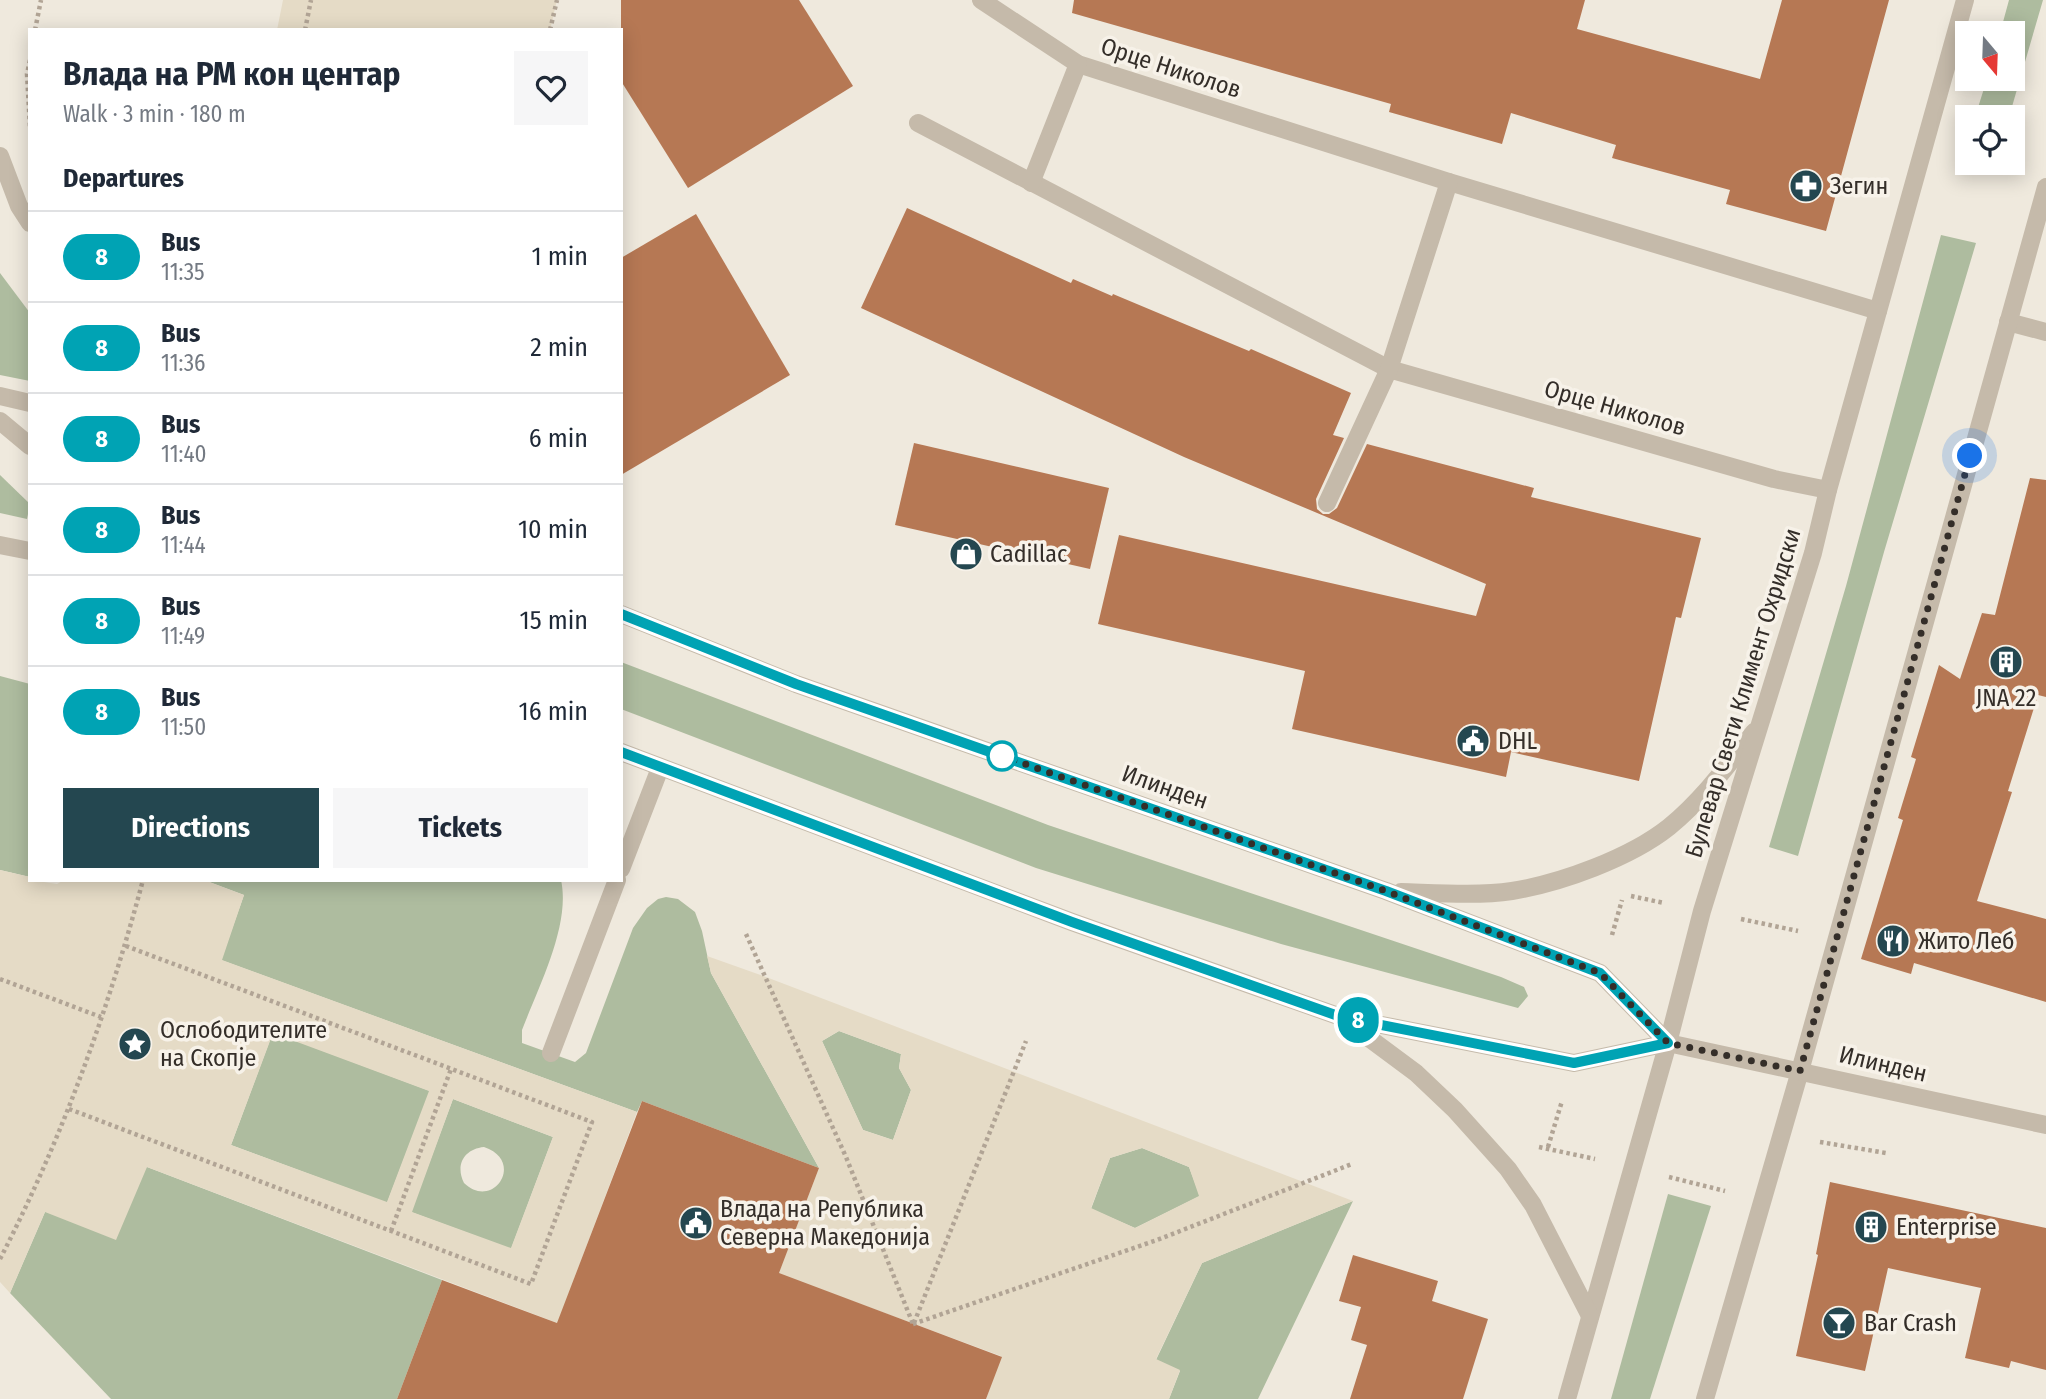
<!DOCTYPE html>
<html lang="en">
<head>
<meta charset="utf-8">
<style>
  :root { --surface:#fff; --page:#f6f6f7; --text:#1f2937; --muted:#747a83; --line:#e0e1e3; --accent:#244750 }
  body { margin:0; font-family:"Fira Sans Condensed",sans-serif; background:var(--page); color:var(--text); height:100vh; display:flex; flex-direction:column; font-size:26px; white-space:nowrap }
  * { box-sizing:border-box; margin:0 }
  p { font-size:23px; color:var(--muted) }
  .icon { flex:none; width:38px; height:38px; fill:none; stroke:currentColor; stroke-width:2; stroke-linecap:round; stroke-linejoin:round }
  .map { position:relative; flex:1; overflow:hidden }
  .sheet { position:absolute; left:28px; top:28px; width:595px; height:854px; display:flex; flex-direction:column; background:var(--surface); border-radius:0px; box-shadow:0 4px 18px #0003 }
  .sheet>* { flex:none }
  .badge { padding:0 14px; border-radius:23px; font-size:24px; line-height:46px }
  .needle { width:46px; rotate:161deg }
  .fabs { position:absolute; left:1955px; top:21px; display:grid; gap:14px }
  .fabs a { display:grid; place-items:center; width:70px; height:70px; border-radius:0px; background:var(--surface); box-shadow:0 4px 18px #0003; font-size:35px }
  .you { position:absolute; width:35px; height:35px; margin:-18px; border:5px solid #fff; border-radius:50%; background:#1a73e8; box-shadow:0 0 0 10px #1a73e833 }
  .map>.badge { position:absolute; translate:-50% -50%; box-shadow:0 0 0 4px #fff }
  h2 { padding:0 35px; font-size:26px; line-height:63px }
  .round { display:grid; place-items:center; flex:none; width:74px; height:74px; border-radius:0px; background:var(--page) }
  .head { display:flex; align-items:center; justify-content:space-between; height:119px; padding:0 35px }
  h1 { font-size:33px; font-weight:700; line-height:52px }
  .cta { display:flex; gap:14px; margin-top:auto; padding:14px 35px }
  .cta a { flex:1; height:80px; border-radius:0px; background:var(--accent); color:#fff; font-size:28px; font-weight:700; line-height:80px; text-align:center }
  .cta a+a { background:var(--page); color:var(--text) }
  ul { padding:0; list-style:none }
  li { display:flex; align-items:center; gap:21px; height:91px; padding:0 35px; border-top:2px solid var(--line) }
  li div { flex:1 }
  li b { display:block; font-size:26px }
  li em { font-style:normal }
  li .badge { min-width:77px; font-weight:700; text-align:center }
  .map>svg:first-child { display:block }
</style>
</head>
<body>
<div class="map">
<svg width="2046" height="1399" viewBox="0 0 2046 1399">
  <rect width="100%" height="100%" fill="#efe9dd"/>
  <!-- green -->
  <g fill="#aebc9f" fill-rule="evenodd">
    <path d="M2009 0H2043L2009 117H1975L1987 79H2012V33H2000Z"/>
    <path d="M1941 235 1976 243 1884 552 1798 856 1769 847 1846 586Z"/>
    <path d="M0 273 30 313V381L0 375Z"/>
    <path d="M0 475 30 504 27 519 0 513Z"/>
    <path d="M621 662 1048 825 1501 977 1524 987 1528 996 1518 1008 1281 944 1036 868 621 709Z"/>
    <path d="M0 676 30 684V877L0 870Z"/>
    <path d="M204 880H561C571 925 538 988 522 1030V1043L575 1062 586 1053 633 928 647 908 658 899 666 897 678 899 695 912 702 931 711 973 819 1168 642 1101 637 1112 221 960 244 895Z"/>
    <path d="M839 1031 901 1054 899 1068 911 1090 893 1140 863 1130 822 1041Z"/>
    <path d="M273 1032 430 1091 387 1203 231 1145Z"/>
    <path d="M453 1099 553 1137 511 1249 411 1212ZM484 1147C526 1161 493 1211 464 1183 455 1165 464 1149 484 1147Z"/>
    <path d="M1142 1148 1189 1167 1200 1196 1135 1228 1091 1209 1110 1158Z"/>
    <path d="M147 1167 442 1280 397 1399H111L10 1293 45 1212Z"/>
    <path d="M1668 1194 1711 1206 1650 1399H1611Z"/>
    <path d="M1353 1201 1258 1399H1169L1180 1371 1156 1360 1202 1263Z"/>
  </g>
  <!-- plaza -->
  <g fill="#e5dbc6" fill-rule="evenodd">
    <path d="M283 0H557L550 30H277Z"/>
    <path d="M0 870 30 877V880L57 884 64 880H204L244 895 222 960 637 1112 574 1279 615 1345 147 1167 116 1240 45 1212 10 1293 0 1282ZM273 1033 429 1091 387 1202 231 1145ZM453 1099 553 1137 511 1248 412 1212Z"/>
    <path d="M707 956 766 977 1353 1201 1202 1263 1156 1359 1180 1370 1169 1399H986L1001 1356 817 1288 752 1343 819 1168 711 973ZM839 1031 901 1054 899 1068 911 1090 893 1140 863 1130 822 1041ZM1142 1148 1189 1167 1199 1196 1135 1228 1091 1208 1110 1158Z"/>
  </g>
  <!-- building -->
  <g fill="#b67854">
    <path d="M621 0H799L853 86 688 188 621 81Z"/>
    <path d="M1074 0H1585L1577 29 1760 79 1782 0H1889L1826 231 1726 204 1730 190 1612 158 1616 145 1511 113 1502 144 1389 112 1391 104 1072 13Z"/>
    <path d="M907 208 1071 283 1073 279 1112 296 1113 294 1249 351 1251 349 1351 393 1333 435 1344 438 1316 499 1317 509 1323 514H1329L1337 508 1367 444 1534 488 1531 497 1701 538 1681 618 1676 617 1639 781 1511 752 1506 777 1292 729 1305 671 1098 624 1119 535 1476 616 1486 584 1184 457 861 308Z"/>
    <path d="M696 214 790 375 621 475V258Z"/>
    <path d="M914 443 1109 488 1090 569 895 525Z"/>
    <path d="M2030 478 2046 480V697L2038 695 2008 791 2012 792 1977 901 2046 919V1002L1914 963 1911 974 1861 959 1903 820 1898 818 1916 759 1911 757 1939 665 1960 679 1982 613 1995 615Z"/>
    <path d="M642 1101 819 1168 779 1273 1002 1357 986 1399H397L442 1280 557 1323Z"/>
    <path d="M1830 1182 2046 1228V1370L2011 1361 2009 1368 1965 1358 1981 1288 1888 1268 1865 1371 1796 1356 1818 1255 1816 1254Z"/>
    <path d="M1353 1255 1438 1281 1432 1301 1488 1319 1463 1399H1350L1367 1345 1351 1340 1361 1307 1339 1301Z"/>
  </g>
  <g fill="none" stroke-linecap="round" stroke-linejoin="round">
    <!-- path -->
    <g stroke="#b1a495" stroke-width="4.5" stroke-dasharray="3.5 3.5" stroke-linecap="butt">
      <path d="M35 30 41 0"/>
      <path d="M305 30 311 0"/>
      <path d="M550 30 557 0"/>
      <path d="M30 60 27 74 30 127"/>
      <path d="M1631 896 1664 903"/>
      <path d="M1741 919 1798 931"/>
      <path d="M746 934 846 1157 913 1324"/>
      <path d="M1612 935 1622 900"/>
      <path d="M0 979 101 1017"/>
      <path d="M69 1109 531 1284 592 1122 126 946"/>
      <path d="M1820 1142 1886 1153"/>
      <path d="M1539 1147 1595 1159"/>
      <path d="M1548 1147 1562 1101"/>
      <path d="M1669 1177 1725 1191"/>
      <path d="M391 1231 451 1069"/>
      <path d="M0 1259C62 1139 108 1011 143 880"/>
      <path d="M914 1323 1026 1041"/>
      <path d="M913 1324 1157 1240 1352 1164"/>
    </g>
    <!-- service -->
    <g stroke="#c5baaa" stroke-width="18">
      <path d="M621 869 660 768"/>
      <path d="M551 1053 617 880"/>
    </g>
    <!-- minor -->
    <g stroke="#c5baaa" stroke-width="18">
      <path d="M981 0 1078 64 1449 182 1878 311"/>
      <path d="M918 123 1389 369 1774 479 1828 490"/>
      <path d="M1031 183 1078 64"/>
      <path d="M1327 503 1389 369 1449 182"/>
      <path d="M1567 1399 1668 1043"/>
      <path d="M1705 1399 1800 1071"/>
    </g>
    <!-- tertiary -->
    <g stroke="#c5baaa" stroke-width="18">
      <path d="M0 156 19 206 30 223"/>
      <path d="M2008 322 2046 332"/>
      <path d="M0 396 30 403"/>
      <path d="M0 421 30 446"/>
      <path d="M0 545 30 551"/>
      <path d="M621 614 796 684 1386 891 1600 973 1668 1043"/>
      <path d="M621 752 1072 922 1341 1017 1574 1063 1668 1043 2046 1125"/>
      <path d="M1401 892C1436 893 1478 896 1512 891 1561 883 1630 858 1669 827 1702 800 1727 766 1754 732"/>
      <path d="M1346 1021 1416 1073 1455 1110 1508 1169 1533 1205 1590 1316"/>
      <path d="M1668 1043 1702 911 1813 553 1828 490 1965 0"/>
      <path d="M1800 1071 2046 187"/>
    </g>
  </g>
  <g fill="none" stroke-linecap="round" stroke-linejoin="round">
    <defs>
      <path id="line" d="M621 614 796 684 1386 891 1600 973 1668 1043 1574 1063 1341 1017 1072 922 621 752"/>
    </defs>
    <!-- line casing -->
    <use href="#line" stroke="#fff" stroke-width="16"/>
    <!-- line -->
    <use href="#line" stroke="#00a3b4" stroke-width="10"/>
    <!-- walk -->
    <path stroke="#342e29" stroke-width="7" stroke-dasharray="0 12.6" d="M1002 756 1386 891 1600 973 1668 1043 1800 1071 1970 456"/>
  </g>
  <!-- icons -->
  <defs>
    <symbol id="pharmacy-disc" viewBox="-11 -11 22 22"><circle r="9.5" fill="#244750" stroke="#f7f2e9"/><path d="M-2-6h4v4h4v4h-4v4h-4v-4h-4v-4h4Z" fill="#fff"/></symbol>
    <symbol id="shop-disc" viewBox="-11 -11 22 22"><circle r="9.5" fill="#244750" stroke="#f7f2e9"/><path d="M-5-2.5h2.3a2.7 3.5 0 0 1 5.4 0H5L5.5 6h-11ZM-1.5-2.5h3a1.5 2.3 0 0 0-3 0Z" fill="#fff"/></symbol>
    <symbol id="building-disc" viewBox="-11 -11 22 22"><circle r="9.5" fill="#244750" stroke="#f7f2e9"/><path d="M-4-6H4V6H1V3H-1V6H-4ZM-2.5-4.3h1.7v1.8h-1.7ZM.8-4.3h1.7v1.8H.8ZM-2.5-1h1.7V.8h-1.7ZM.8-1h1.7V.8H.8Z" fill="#fff"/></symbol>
    <symbol id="civic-disc" viewBox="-11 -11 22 22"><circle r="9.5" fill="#244750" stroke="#f7f2e9"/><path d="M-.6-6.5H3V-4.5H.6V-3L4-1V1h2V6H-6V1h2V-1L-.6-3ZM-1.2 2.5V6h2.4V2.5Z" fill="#fff"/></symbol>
    <symbol id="restaurant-disc" viewBox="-11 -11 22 22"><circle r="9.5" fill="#244750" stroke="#f7f2e9"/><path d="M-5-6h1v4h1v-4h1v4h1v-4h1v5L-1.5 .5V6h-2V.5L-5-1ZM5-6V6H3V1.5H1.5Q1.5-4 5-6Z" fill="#fff"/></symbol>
    <symbol id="sight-disc" viewBox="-11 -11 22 22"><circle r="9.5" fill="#244750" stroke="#f7f2e9"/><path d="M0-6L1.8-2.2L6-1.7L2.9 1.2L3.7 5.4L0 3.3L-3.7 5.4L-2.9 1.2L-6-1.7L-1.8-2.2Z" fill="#fff"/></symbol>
    <symbol id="bar-disc" viewBox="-11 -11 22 22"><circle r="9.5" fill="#244750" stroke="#f7f2e9"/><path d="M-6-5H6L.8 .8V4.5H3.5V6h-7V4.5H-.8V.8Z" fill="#fff"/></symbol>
  </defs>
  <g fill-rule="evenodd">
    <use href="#pharmacy-disc" x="1787" y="167" width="38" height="38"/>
    <use href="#shop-disc" x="947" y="535" width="38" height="38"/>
    <use href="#building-disc" x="1987" y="643" width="38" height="38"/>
    <use href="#civic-disc" x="1454" y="722" width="38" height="38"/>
    <use href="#restaurant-disc" x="1874" y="922" width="38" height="38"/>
    <use href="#sight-disc" x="116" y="1025" width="38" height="38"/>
    <use href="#civic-disc" x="677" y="1204" width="38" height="38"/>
    <use href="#building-disc" x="1852" y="1208" width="38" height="38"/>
    <use href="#bar-disc" x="1820" y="1304" width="38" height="38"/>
  </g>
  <!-- markers -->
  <circle fill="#fff" stroke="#00a3b4" stroke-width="3.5" cx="1002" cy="756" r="14"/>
  <g text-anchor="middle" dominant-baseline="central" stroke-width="7" stroke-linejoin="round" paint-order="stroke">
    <!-- street labels -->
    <g font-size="24" fill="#342e29" stroke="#f7f2e9">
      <text transform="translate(1171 68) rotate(18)">Орце Николов</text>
      <text transform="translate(1615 408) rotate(16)">Орце Николов</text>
      <text transform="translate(1743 693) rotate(-73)">Булевар Свети Климент Охридски</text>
      <text transform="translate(1165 787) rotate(19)">Илинден</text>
      <text transform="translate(1883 1064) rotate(13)">Илинден</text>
    </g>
    <!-- poi labels -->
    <g font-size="24" fill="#342e29" stroke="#f7f2e9" text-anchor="start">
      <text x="1830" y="186">Зегин</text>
      <text x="990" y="554">Cadillac</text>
      <text x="2006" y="698" text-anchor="middle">JNA 22</text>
      <text x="1498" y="741">DHL</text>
      <text x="1918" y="941">Жито Леб</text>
      <text x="160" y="1030">Ослободителите<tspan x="160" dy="28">на Скопје</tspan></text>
      <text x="720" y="1209">Влада на Република<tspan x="720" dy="28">Северна Македонија</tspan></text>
      <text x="1896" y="1227">Enterprise</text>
      <text x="1864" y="1323">Bar Crash</text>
    </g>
  </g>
</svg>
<div class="fabs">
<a><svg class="needle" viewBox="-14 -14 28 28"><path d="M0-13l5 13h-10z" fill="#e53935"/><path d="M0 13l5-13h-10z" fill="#747a83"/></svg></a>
<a><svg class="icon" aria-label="locate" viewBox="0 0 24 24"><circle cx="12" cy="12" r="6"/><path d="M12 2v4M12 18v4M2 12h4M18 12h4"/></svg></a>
</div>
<div class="you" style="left:1970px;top:456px"></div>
<b class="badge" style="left:1358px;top:1020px;background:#00a3b4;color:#fff">8</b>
<section class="sheet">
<div class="head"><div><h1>Влада на РМ кон центар</h1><p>Walk · 3 min · 180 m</p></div><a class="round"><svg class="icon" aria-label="heart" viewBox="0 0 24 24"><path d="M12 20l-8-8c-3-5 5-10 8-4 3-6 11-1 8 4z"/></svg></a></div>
<h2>Departures</h2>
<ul>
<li><span class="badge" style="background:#00a3b4;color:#fff">8</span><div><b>Bus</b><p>11:35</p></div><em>1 min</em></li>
<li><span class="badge" style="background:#00a3b4;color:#fff">8</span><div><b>Bus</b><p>11:36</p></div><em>2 min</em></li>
<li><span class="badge" style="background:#00a3b4;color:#fff">8</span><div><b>Bus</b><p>11:40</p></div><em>6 min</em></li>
<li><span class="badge" style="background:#00a3b4;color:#fff">8</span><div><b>Bus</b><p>11:44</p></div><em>10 min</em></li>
<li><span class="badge" style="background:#00a3b4;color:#fff">8</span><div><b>Bus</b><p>11:49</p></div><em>15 min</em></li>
<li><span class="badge" style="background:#00a3b4;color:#fff">8</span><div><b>Bus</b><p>11:50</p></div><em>16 min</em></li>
</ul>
<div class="cta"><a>Directions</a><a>Tickets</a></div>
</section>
</div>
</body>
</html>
